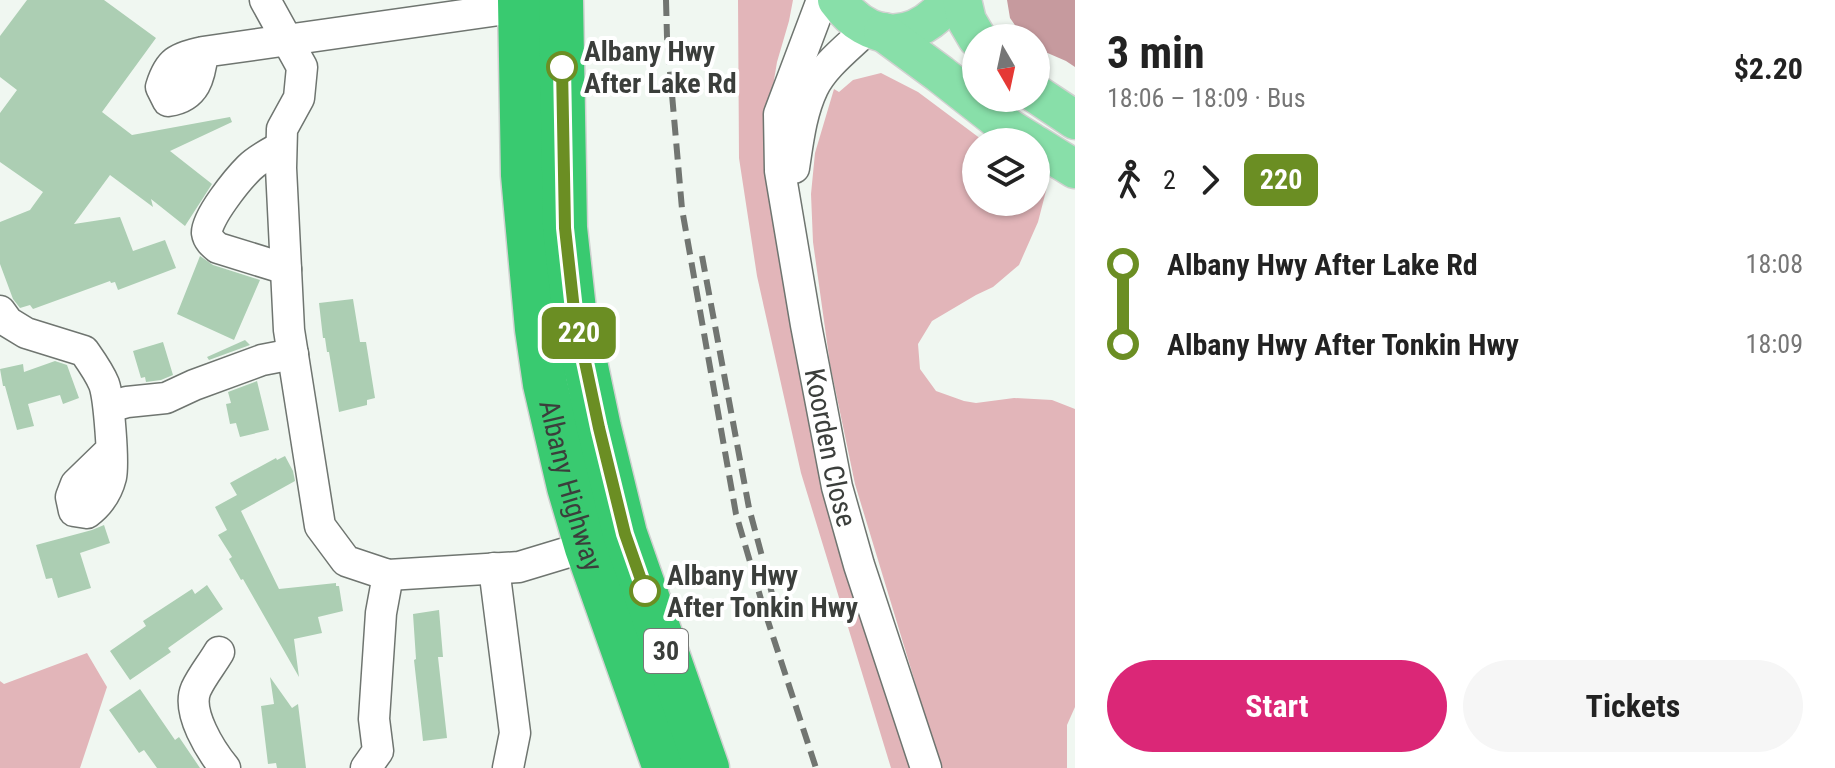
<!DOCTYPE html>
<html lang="en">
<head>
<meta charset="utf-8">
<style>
  :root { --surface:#fff; --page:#f6f6f6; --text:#222; --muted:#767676; --accent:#db2777 }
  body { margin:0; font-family:"Roboto Condensed",sans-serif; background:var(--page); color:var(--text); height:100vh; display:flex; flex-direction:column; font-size:30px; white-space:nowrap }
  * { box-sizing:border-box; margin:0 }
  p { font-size:26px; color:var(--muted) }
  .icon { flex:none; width:44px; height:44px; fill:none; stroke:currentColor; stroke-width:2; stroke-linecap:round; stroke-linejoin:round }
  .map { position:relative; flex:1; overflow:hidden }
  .panel { display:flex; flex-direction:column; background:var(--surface); width:760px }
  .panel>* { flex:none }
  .badge { padding:0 16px; border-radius:12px; font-size:28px; line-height:52px }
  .needle { width:52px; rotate:171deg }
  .tools { position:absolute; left:962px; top:24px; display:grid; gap:16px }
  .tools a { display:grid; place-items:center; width:88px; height:88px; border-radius:50%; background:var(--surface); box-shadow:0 2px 6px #0004; font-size:40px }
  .map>.badge { position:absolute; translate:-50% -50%; box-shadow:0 0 0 4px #fff }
  .legs { display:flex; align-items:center; gap:12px; height:88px; padding:0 32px; font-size:26px }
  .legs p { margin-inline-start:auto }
  .summary { display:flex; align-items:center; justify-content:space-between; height:136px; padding:0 32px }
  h1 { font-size:44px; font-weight:700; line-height:60px }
  .primary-button { display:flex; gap:16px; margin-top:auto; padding:16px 32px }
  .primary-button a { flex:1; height:92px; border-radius:48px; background:var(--accent); color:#fff; font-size:32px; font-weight:700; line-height:92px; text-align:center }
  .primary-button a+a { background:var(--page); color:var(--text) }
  ul { padding:0 32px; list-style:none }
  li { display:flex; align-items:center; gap:28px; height:80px; font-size:30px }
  li i { display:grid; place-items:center; width:12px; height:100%; margin:0 10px; background:currentColor }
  li i::after { content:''; width:20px; height:20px; margin:-10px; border:6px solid; border-radius:50%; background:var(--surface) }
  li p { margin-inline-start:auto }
  li:first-child i { background:linear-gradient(#0000 50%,currentColor 0) }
  li:last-child i { background:linear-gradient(currentColor 50%,#0000 0) }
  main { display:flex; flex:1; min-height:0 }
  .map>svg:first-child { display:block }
</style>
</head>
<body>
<main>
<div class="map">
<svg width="1075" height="768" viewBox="0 0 1075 768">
  <rect width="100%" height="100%" fill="#f0f7f1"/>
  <!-- forest -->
  <g fill="#e2b5b9">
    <path d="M738 0H793L789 21 777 62 765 135 913 768H891L801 473 757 276 739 158Z"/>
    <path d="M881 73 918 92 985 142H976V202H1036V177L1047 187 1038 222 1019 265 993 287 976 295 932 321 918 344 920 369 936 391 964 401 976 403 1014 398 1052 400 1075 409V707L1067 725V768H941L855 484 830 364 813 242 811 194 815 153 834 89 839 92 853 80Z"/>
    <path d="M87 653 107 687 80 768H0V681L4 684Z"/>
  </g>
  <!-- water -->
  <path fill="#c69a9e" d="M1007 0H1075V67L1066 61 1036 48V38H1024L1010 18Z"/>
  <!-- building -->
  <g fill="#acceb3">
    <path d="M27 0H104L156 38 102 112 132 135 230 117 232 122 170 151 212 184 185 226 151 199 153 207 110 175 74 224 120 217 133 251 165 240 176 268 118 290 115 282 111 283 110 281 33 309 30 305 20 308 13 299 0 264V222L30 210 43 192 0 162V113L17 90 0 77V36Z"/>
    <path d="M200 256 213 265 260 280 234 340 177 314Z"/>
    <path d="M353 299 360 342H366L375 398 367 400V405L339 412 329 352H327L325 338H323L319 303Z"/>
    <path d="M245 340 250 345 209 360 207 357Z"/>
    <path d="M163 342 173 375 161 380 146 382 145 377 141 378 133 351Z"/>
    <path d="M55 361 67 365 79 398 63 404 60 395 28 404 34 426 17 430 5 386H3L0 369 23 364 24 372Z"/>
    <path d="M257 381 269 430 240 437 236 423 230 424 226 404 231 403 228 392Z"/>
    <path d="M285 456 293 471 295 481 241 511 279 589 336 583V586H339L343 611 318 617 322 633 294 639 299 677 243 579 241 580 229 559 232 557 218 535 227 530 215 507 237 495 230 483 276 458 277 460Z"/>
    <path d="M104 525 110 543 80 553 91 588 58 598 52 578 46 579 36 545 92 530Z"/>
    <path d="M207 585 223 609 168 648 171 652 130 680 110 651 146 626 143 621 192 589 195 594Z"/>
    <path d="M439 610 443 657H438L447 738 423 741 414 660 416 659 413 614Z"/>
    <path d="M270 677 292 708 298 704 306 768H277L276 763 268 764 261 706 274 704Z"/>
    <path d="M140 689 175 740 179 737 200 768H157L144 750 139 753 109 710Z"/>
  </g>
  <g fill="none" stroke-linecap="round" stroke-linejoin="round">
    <defs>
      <g id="minor">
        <path d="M265 0 302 67 299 98 282 129 281 168 289 330 320 526 346 561 388 575 519 567 605 541"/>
        <path id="s1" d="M822 0 779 114 780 171 806 325 837 487 859 565 926 768"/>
        <path d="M203 52C200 77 196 97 168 101L161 87C169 61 177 58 203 52L520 7"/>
        <path d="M281 147C270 153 258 159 249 168 238 179 206 218 207 233 208 240 213 244 218 248L286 269"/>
        <path d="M794 168C798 142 801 113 813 88 824 65 850 46 868 28"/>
        <path d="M0 311 8 322 26 333 84 351C91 361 99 372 104 384 109 398 114 463 111 477 107 493 99 504 87 513L74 511 71 497 76 484 111 450"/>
        <path d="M109 407 127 402 166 398 194 385 262 360 293 354"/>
        <path d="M494 568 515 733 508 768"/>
        <path d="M219 652C212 664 202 676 196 689 186 712 211 751 225 768"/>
        <path d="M366 768 378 751 374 719 381 613 388 575"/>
      </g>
      <g id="major">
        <path d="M837 0C870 45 916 44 950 0"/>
        <path d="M962 0 967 21 977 38"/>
        <path d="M883 32 940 74 1010 129 1031 142"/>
        <path d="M1036 94 1075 120"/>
        <path d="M1036 145 1075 169"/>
      </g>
      <g id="highway">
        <path id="s2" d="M520 0 523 175 537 329 545 384 569 487 587 548 665 768"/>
        <path d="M561 0 565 228 574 310 599 428 625 534 707 768"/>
      </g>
    </defs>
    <!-- minor casing -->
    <use href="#minor" stroke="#6f7570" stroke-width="33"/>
    <!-- major casing -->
    <use href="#major" stroke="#d0d1d0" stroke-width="41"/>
    <!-- highway casing -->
    <use href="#highway" stroke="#d0d1d0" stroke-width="47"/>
    <!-- minor -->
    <use href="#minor" stroke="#fff" stroke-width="30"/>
    <!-- major -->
    <use href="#major" stroke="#88dfa9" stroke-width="38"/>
    <!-- highway -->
    <use href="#highway" stroke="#39ca70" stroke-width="44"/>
    <!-- rail -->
    <g stroke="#717571" stroke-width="6" stroke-dasharray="16 8" stroke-linecap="butt">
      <path d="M666 0 667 37 682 209 736 514 763 606 816 768"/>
      <path d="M702 256 749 508 778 616"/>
    </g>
  </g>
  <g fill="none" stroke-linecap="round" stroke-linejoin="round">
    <defs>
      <path id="line-1" d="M562 67 565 228 574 310 599 428 625 534 645 591"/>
    </defs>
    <!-- line-1 casing -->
    <use href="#line-1" stroke="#fff" stroke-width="18"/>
    <!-- line-1 -->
    <use href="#line-1" stroke="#6b8e23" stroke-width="12"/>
  </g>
  <!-- markers -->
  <g fill="#fff" stroke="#6b8e23" stroke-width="4">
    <circle cx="562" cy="67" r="14"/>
    <circle cx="645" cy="591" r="14"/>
  </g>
  <g text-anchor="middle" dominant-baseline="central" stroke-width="8" stroke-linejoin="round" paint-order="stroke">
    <!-- shield labels -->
    <rect fill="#fff" stroke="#767876" stroke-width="2" x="644" y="629" width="44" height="44" rx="6"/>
    <g font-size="26" font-weight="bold" fill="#3b3e3b">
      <text x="666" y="651">30</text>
    </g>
    <!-- stop labels -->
    <g font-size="28" font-weight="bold" fill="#3b3e3b" stroke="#fff" text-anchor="start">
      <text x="584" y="51">Albany Hwy<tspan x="584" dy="32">After Lake Rd</tspan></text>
      <text x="667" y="575">Albany Hwy<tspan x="667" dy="32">After Tonkin Hwy</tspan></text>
    </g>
    <!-- street labels -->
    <g font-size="28" fill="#3b3e3b" stroke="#fff">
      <text stroke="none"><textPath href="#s1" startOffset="460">Koorden Close</textPath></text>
      <text stroke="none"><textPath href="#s2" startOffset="490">Albany Highway</textPath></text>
    </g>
  </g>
</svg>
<div class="tools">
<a><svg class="needle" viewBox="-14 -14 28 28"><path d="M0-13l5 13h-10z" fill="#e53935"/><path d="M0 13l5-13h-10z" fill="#767676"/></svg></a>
<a><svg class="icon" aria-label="layers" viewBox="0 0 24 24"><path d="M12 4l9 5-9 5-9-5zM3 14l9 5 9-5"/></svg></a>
</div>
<b class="badge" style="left:579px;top:333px;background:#6b8e23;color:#fff">220</b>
</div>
<section class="panel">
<div class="summary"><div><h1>3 min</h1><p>18:06 – 18:09 · Bus</p></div><b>$2.20</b></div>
<div class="legs"><svg class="icon" aria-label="walk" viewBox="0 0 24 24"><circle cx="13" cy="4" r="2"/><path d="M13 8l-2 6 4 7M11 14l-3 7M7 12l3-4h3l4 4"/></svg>2<svg class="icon" aria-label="forward" viewBox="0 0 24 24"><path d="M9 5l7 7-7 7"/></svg><b class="badge" style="background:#6b8e23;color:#fff">220</b></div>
<ul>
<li><i style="color:#6b8e23"></i><b>Albany Hwy After Lake Rd</b><p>18:08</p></li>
<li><i style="color:#6b8e23"></i><b>Albany Hwy After Tonkin Hwy</b><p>18:09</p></li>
</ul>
<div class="primary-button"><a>Start</a><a>Tickets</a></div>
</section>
</main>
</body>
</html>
